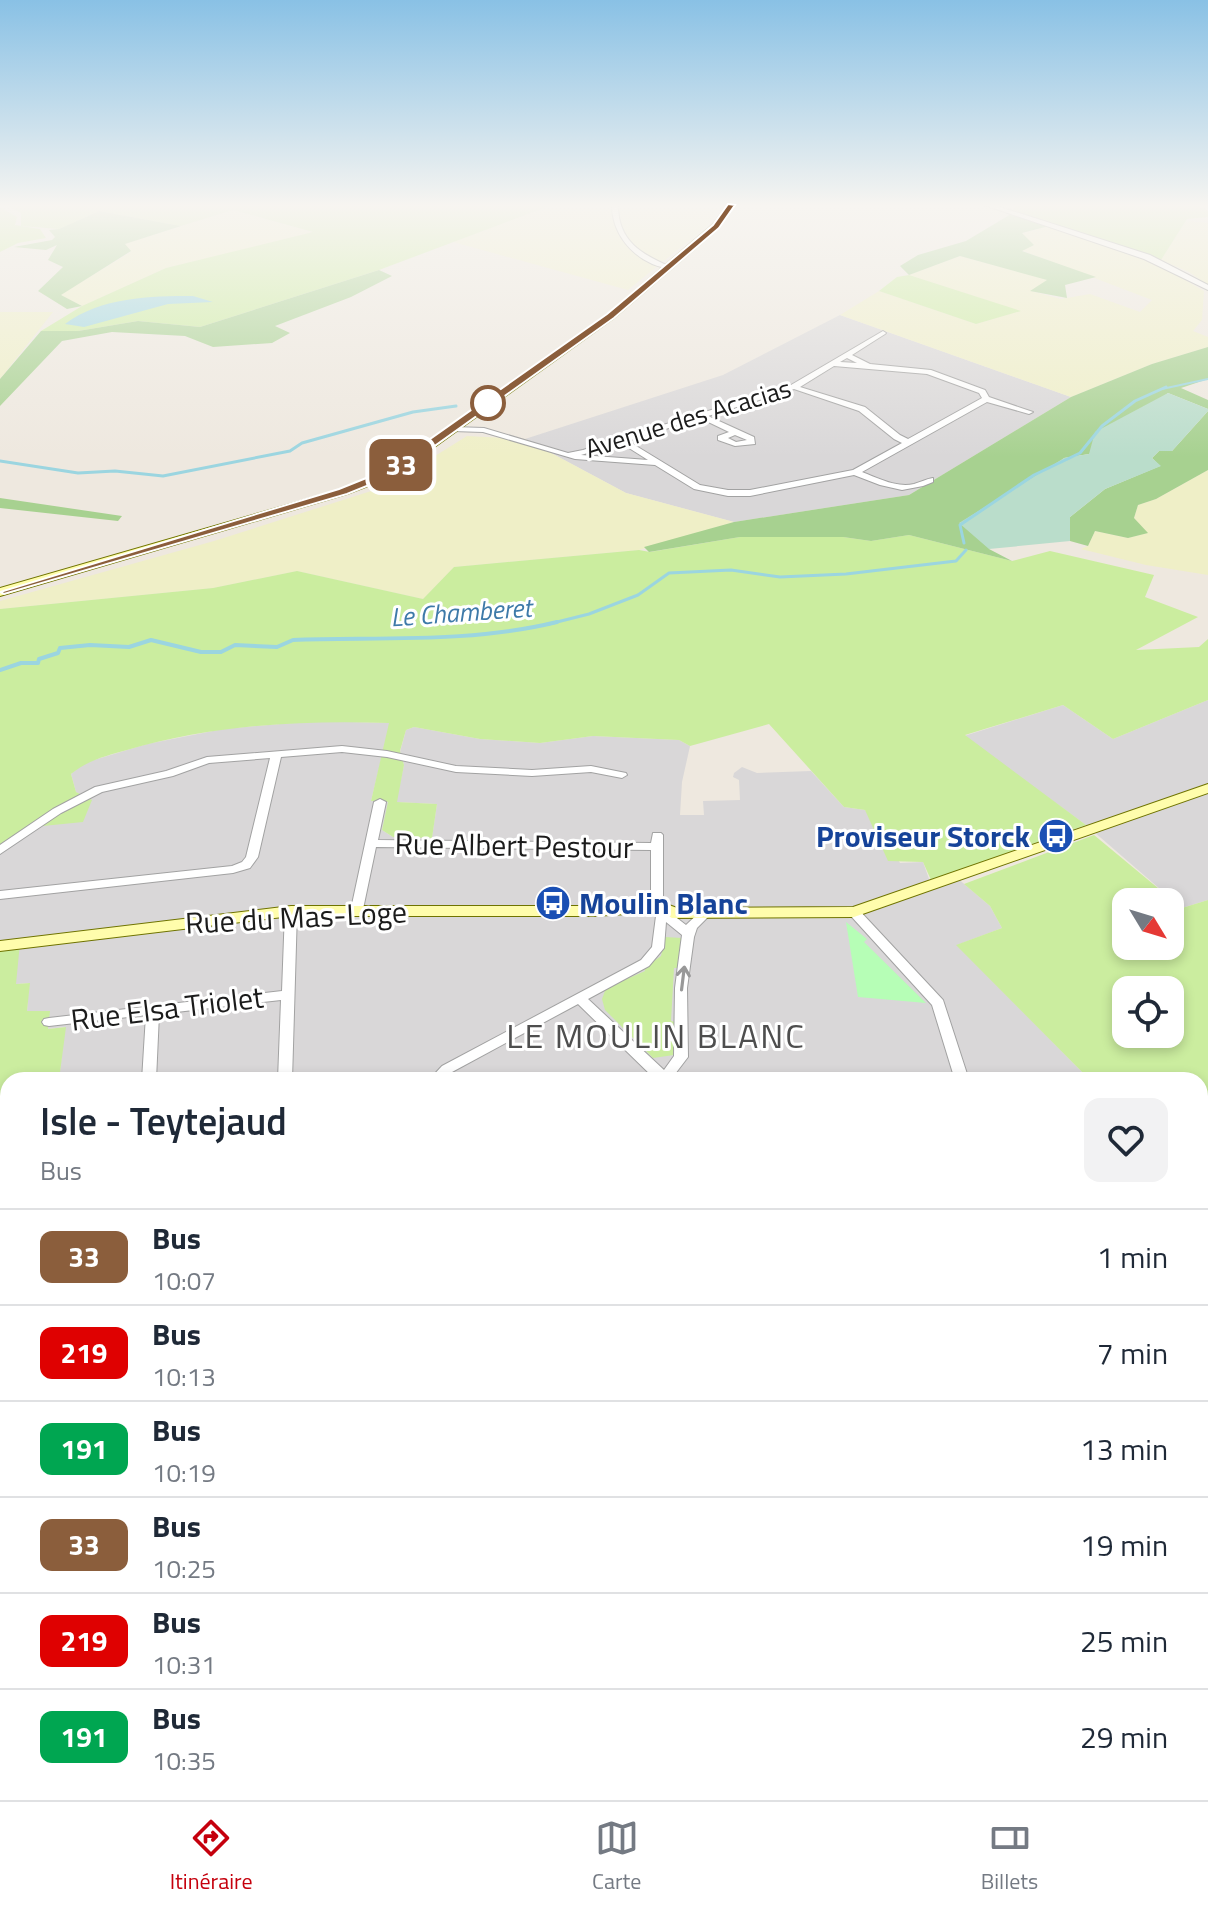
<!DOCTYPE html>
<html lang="fr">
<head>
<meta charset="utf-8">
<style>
  :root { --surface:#fff; --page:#f2f2f3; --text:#1f2937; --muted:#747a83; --line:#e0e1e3; --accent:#c5000d }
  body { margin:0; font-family:"Titillium Web",sans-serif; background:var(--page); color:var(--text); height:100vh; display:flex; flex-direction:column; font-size:30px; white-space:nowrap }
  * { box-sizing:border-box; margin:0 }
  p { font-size:26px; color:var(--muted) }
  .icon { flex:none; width:44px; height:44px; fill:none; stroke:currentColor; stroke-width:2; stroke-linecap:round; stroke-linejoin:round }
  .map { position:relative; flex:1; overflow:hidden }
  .drawer { position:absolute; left:0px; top:1072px; width:1208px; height:728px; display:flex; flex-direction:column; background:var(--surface); border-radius:24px 24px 0 0; box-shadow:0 4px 12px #0003 }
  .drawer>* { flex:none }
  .badge { padding:0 16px; border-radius:12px; font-size:28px; line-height:52px }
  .needle { width:52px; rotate:128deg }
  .tools { position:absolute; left:1112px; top:888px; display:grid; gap:16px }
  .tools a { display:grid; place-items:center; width:72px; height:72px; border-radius:16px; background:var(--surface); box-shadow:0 4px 12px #0003; font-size:40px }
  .map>.badge { position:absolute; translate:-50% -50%; box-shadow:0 0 0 4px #fff }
  .round { display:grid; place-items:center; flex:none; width:84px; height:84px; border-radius:16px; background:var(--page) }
  .overview { display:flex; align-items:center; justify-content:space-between; height:136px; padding:0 40px }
  h1 { font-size:38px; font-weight:600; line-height:60px }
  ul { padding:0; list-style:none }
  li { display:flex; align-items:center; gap:24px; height:96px; padding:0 40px; border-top:2px solid var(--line) }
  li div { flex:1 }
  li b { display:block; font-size:30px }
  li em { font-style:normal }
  li .badge { min-width:88px; font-weight:700; text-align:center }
  .dock { display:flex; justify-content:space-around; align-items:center; height:112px; border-top:2px solid var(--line); background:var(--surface); font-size:22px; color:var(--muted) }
  .dock a { display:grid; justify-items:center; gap:4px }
  .dock .selected { color:var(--accent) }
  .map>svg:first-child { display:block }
</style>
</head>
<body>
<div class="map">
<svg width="1208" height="1800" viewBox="0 0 1208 1800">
  <rect width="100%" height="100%" fill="#eee8df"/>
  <!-- residential -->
  <g fill="#d9d7d8">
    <path d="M840 315 1071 397 909 495 734 522 626 493 525 439 723 375Z"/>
    <path d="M1208 700V900L1182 908 1086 825 964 736 1063 705 1113 739Z"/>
    <path d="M314 721 390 723 371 801 389 802 382 830 393 837H432L437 804 396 802 404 765 400 752 406 730 414 727 480 739 540 743 593 736 679 740 690 746 682 782 680 815H704L703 801 740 800 739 780 733 777 734 773 742 767 757 773 811 771 844 807 865 810 900 863 923 862 929 879 936 884 956 877 990 906 1002 928 957 945 1090 1080H59L65 1027 47 1029 49 1022 27 1012 29 983 16 984 0 946V850L82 796 76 792 71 774 84 763 147 744 223 729Z"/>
  </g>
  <!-- farmland -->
  <g fill="#efefc7">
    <path d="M552 205H722L707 226 628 290 453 242Z"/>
    <path d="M233 210 315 233 166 268 82 306 60 295 131 252 124 244Z"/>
    <path d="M1186 221 1208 223V285L1189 272 1161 260Z"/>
    <path d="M1049 226 1161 266 1204 291 1202 320 1193 331 1208 337V347L1152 364 1071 397 840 315 879 291 976 324 1019 311 909 275 960 256 1049 280 1031 291 1061 299 1090 294 1140 312 1152 300 1021 250V234Z"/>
    <path d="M0 312H53L0 379Z"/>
    <path d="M467 436 525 439 626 493 734 522 639 550 454 567 423 599 297 571 213 588 0 609V601L214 541 387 486Z"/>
    <path d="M1208 470V575L1146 565 1081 549 1088 546 1095 531 1128 538 1147 533 1134 518 1138 505 1156 499Z"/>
  </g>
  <!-- grass -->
  <g fill="#cbed9f" fill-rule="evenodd">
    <path d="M6 205H552L379 270 200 327 138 321 78 331H41L82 306 166 268 313 232 233 210 181 226 99 211 59 229 21 226V213Z"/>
    <path d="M1017 205H1197L1208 211V217L1187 219 1161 260 1013 210Z"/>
    <path d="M0 207 17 217 15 225 40 229 46 238 18 243 0 252Z"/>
    <path d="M909 275 1021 311 976 324 879 291 897 277Z"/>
    <path d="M909 535 1012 561 1050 551 1154 575 1145 597 1198 617 1136 650 1199 647 1208 639V700L1113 739 1063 705 965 735 1086 825 931 880 923 862 888 861 865 810 844 807 769 724 690 746 679 740 593 736 540 743 480 739 414 727 406 730 400 751 404 765 397 802 437 804 432 838 393 837 382 830 388 802 371 801 389 723C300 720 212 725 127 750 106 756 88 760 71 774L76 792 92 800 83 822 33 827 0 850V609L213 588 297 571 423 599 454 567 639 550 650 552 740 537H843L871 541Z"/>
    <path d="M1094 835 1182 908 1208 900V1320L1200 1326V1080H1090L956 945 1002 928 990 906 964 884ZM1126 902H1170V946H1126ZM1126 990H1170V1034H1126Z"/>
    <path d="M665 937 682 938 679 968H674L671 1021 676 1022 674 1055 653 1058 605 1010 602 999 606 988 645 971 644 968 661 956Z"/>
    <path d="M20 943 16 984 30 983 27 1011H50L48 1029 66 1027 59 1080H8V1792H1200V1515H1208V1800H0V946Z"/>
  </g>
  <!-- forest -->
  <g fill="#a7d190">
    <path d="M99 211 181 226 125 244 131 251 61 295 82 306 67 309 38 291 63 267 48 260 57 245 46 250 14 247 52 240 55 237 49 230 59 229Z"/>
    <path d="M1011 214 1049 226 1022 233 1034 245 1022 251 1096 277 1065 285 1067 298 1030 291 1047 280 960 256 909 275 900 266 918 255 966 241Z"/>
    <path d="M379 270 392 276 351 297 275 326 290 333 272 343 213 347 185 336 112 332 62 341 0 406V379L41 331H78L138 321 200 327Z"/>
    <path d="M1208 347V379L1181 388 1208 400V409L1168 393 1089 454 1064 458 989 549 1012 561 909 535 871 541 843 537H740L649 552 644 547 734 522 909 495 1071 397 1152 364Z"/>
    <path d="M1208 411V470L1156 499 1138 505 1134 518 1148 533 1128 538 1095 531 1088 546 1070 541V517L1105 489 1160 466 1152 458 1159 451H1172Z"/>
    <path d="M0 498 122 516 118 521 0 508Z"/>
    <path d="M1208 1320V1517L1200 1516V1326Z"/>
  </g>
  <!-- wetland -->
  <path fill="#baddcb" d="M1168 393 1208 409V411L1172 451H1159L1152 458 1161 466 1105 489 1070 517V541L989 549 959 523 1064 458 1089 454 1095 432Z"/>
  <!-- park -->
  <path fill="#b6feb6" d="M846 922 867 939 864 942 926 1003 858 997Z"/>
  <!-- water -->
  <path fill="#9bd5e0" d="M193 296 213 302 168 304 84 327 65 324C101 297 150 296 193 296Z"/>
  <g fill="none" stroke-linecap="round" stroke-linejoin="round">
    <!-- stream-far2 -->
    <path stroke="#9bd5e0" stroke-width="2" d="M1162 389 1208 379"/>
    <!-- stream-far1 -->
    <g stroke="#9bd5e0" stroke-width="3">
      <path d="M0 461 78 473 115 471 163 476 290 451 302 443 413 412 456 406"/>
      <path d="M964 543 960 525 1034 475 1080 453 1102 426 1135 401 1166 387"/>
      <path d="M549 624 589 614 638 595 669 573 731 570 780 577 846 574 956 561 966 550"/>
    </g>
    <!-- stream -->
    <path stroke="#9bd5e0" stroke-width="4" d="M0 670 21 663H38L39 659 58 653 60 648 90 645 129 647 151 640 201 652H221L235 645 277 647 293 640C380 637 472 643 557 622"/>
    <defs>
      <g id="minor">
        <path d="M612 205H618C618 241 641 254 671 267V269C639 265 612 238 612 205Z"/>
        <path d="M883 331 886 333 885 334 852 355 870 364 931 370 985 390 989 397 1033 412 1029 414 987 402 862 472C878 478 896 488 914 484 921 482 926 479 933 478V482L923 486 902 490 880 485 854 475 750 496H728L694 489 655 465 575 459 483 432 453 431 449 429 453 427 484 428 568 453 583 450 791 385ZM847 358 857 363 840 362ZM834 366 927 374 979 393 982 398 908 439 900 435 865 407 800 387ZM794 389 859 411 894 439 902 443 853 470 750 490H728L700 485 628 441 700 418 729 432 718 436V440L735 446 755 444 754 437 708 416ZM735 435 747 440 736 442 728 438ZM621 443 648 460 581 455Z"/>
        <path d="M342 746 387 751 456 766 532 770 591 766 626 773 627 775 622 778 591 772 532 776 456 772 387 757 342 752 281 757 258 857 250 868 233 873 0 899V891L232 866 242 862 246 857 270 758 209 763 173 776 102 792 61 813 0 854V845L53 809 95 787 166 771 207 757Z"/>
        <path d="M380 799 386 802 378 840 651 843 653 833H661L663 835V896L667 907 665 910H657L651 896V850L376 847 363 909 361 912H353L351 909 374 802Z"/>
        <path d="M291 907 297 911 292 1080H278L281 1000 159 1014 156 1080H142L146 1015 49 1026 44 1025 42 1022 44 1019 49 1018 282 991 285 911Z"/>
        <path d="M707 908 713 912 697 928 694 937 687 988 688 1057 672 1078 673 1080H656L578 1004 452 1072 444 1080H429L442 1066 641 960 652 947 656 916 673 915 686 925 703 909ZM666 922 682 935 675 988 674 1056 664 1070 588 999 649 966 664 948Z"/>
        <path d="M854 908 858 909 943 1000 969 1080H955L932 1005 850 915 848 912Z"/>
      </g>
      <path id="tertiary" d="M984 205H994L1150 255 1208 285V290L1144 259Z"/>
      <g id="secondary">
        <path d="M727 205H735L719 228 614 318 415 461 381 481 347 494 0 596V588L339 490 373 477 407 457 608 314 713 224Z"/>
        <path d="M1208 784V793L854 917 672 918 661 912 593 916H291L0 951V941L291 906H593L661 902 677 908 853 907Z"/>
      </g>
    </defs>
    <!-- minor casing -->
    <use href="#minor" stroke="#a2a2a2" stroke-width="2"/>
    <!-- tertiary casing -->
    <use href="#tertiary" stroke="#a2a2a2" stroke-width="2"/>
    <!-- secondary casing -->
    <use href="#secondary" stroke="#6f7300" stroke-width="2"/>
    <!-- minor -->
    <use href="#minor" fill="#fff" fill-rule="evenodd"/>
    <!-- tertiary -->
    <use href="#tertiary" fill="#fff" fill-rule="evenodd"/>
    <!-- secondary -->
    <use href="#secondary" fill="#fffdac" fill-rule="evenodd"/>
  </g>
  <!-- one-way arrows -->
  <defs><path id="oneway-shaft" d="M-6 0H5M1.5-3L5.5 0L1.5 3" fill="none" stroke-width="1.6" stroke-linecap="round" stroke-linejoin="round" transform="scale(2)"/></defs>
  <use stroke="#989898" href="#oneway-shaft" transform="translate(683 978) rotate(-83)"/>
  <!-- sky -->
  <linearGradient id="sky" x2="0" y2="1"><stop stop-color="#89c1e5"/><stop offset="0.45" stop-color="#f7f5f1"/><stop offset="1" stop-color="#f7f5f1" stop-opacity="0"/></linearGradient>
  <rect width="1208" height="457" fill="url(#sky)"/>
  <!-- line -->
  <path fill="#8b5e3c" stroke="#fff" stroke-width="2" d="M728 204 735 205 719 228 614 318 394 475 347 494 4 594 0 592 339 489 386 470 607 314 713 225Z"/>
  <!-- icons -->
  <defs>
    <symbol id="bus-disc" viewBox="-11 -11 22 22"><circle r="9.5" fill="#1a4fb4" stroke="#fff"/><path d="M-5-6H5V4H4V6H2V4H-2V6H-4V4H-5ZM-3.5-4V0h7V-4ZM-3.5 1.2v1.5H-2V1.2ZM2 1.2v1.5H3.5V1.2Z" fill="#fff"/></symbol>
  </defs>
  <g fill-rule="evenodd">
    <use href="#bus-disc" x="1036" y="816" width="40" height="40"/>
    <use href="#bus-disc" x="533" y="883" width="40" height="40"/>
  </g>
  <!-- markers -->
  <circle fill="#fff" stroke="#8b5e3c" stroke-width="4" cx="488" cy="403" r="16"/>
  <g text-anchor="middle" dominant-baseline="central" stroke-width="6" stroke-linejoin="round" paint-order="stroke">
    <!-- far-street labels -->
    <g font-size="26" fill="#1b1b1b" stroke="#fff">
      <text transform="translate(688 418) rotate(-17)">Avenue des Acacias</text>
    </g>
    <!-- far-water labels -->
    <g font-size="26" font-style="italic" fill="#3e7aa9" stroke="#fff">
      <text transform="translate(461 612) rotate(-4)">Le Chamberet</text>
    </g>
    <!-- transit labels -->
    <g font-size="30" font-weight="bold" fill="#164399" stroke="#fff" text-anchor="end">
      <text x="1030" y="836">Proviseur Storck</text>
      <text x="579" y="903" text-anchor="start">Moulin Blanc</text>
    </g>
    <!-- street labels -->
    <g font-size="30" fill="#1b1b1b" stroke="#fff">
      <text transform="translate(514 845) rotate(1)">Rue Albert Pestour</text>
      <text transform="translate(296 917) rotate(-3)">Rue du Mas-Loge</text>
      <text transform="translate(167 1008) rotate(-7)">Rue Elsa Triolet</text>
    </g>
    <!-- quarter labels -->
    <g font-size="34" letter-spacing="2" fill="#4e4e4e" stroke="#fff">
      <text x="656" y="1035">LE MOULIN BLANC</text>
    </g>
  </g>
</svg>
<div class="tools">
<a><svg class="needle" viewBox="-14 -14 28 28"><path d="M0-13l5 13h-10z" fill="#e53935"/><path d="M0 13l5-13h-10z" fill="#747a83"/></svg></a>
<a><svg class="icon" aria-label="locate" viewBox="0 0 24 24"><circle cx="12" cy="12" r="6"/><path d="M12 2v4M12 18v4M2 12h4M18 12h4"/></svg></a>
</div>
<b class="badge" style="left:401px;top:465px;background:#8b5e3c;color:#fff">33</b>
<section class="drawer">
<div class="overview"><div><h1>Isle - Teytejaud</h1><p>Bus</p></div><a class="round"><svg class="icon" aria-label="heart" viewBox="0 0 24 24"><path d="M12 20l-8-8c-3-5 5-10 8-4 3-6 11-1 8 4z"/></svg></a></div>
<ul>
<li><span class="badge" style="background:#8b5e3c;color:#fff">33</span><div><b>Bus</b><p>10:07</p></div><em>1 min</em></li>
<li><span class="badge" style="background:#df0101;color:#fff">219</span><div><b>Bus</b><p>10:13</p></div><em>7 min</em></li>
<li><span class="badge" style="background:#00a651;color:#fff">191</span><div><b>Bus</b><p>10:19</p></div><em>13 min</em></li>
<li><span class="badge" style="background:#8b5e3c;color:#fff">33</span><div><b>Bus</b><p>10:25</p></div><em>19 min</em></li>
<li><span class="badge" style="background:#df0101;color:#fff">219</span><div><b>Bus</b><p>10:31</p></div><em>25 min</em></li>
<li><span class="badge" style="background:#00a651;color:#fff">191</span><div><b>Bus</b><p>10:35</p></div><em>29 min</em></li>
</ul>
</section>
</div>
<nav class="dock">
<a class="selected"><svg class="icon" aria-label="directions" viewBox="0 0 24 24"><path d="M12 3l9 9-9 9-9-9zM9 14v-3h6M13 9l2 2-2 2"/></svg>Itinéraire</a>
<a><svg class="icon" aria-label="map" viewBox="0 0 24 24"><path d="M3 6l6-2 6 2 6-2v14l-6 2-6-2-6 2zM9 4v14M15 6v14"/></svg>Carte</a>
<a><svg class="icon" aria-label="tickets" viewBox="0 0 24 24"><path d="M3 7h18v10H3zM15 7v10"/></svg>Billets</a>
</nav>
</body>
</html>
